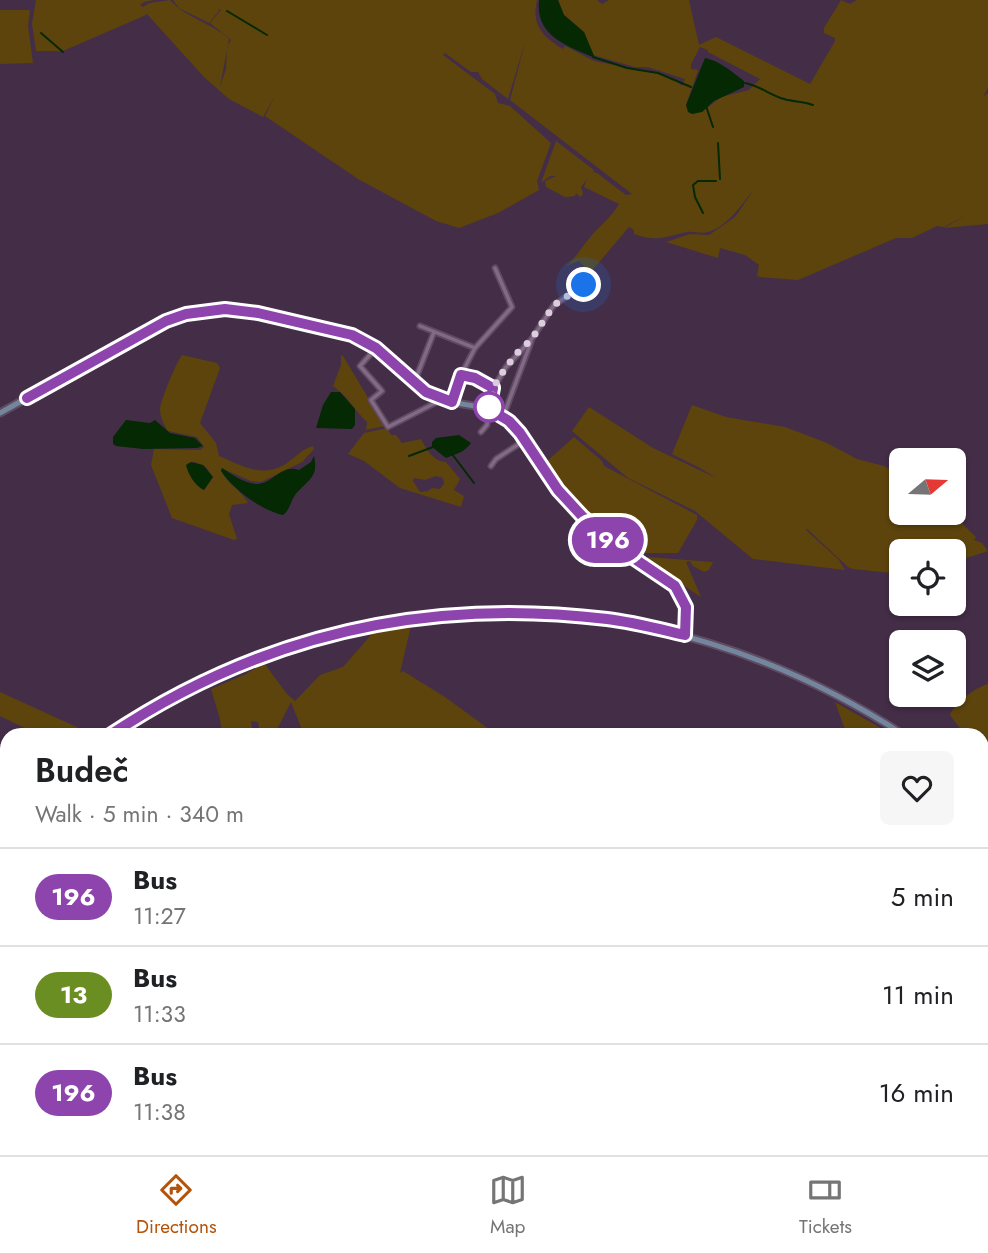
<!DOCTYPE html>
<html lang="en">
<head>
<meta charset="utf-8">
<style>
  :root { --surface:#fff; --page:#f6f6f6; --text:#202124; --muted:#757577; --line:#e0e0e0; --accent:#b45309 }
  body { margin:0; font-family:Jost,sans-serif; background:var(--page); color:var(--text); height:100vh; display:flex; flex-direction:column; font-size:26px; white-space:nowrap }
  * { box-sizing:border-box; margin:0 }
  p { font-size:23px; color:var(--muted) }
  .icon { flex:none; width:38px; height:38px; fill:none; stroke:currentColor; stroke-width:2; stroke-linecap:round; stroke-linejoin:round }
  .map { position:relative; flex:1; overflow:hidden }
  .side { position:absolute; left:0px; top:728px; width:989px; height:427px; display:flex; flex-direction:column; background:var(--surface); border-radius:21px 21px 0 0; box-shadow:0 2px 5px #0004 }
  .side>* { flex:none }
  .badge { padding:0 14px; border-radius:23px; font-size:24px; line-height:46px }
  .needle { width:46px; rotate:71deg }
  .fabs { position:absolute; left:889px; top:448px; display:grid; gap:14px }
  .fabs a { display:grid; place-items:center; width:77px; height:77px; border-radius:10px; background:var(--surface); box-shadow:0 2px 5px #0004; font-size:35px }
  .you { position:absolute; width:35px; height:35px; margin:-18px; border:5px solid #fff; border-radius:50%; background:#1a73e8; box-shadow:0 0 0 10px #1a73e833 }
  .map>.badge { position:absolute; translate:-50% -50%; box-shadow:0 0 0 4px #fff }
  .round { display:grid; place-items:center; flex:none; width:74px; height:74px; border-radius:10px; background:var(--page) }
  .overview { display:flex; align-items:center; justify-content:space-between; height:119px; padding:0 35px }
  h1 { font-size:33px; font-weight:600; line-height:52px }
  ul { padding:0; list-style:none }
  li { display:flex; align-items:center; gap:21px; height:98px; padding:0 35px; border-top:2px solid var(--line) }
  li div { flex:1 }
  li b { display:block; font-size:26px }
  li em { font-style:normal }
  li .badge { min-width:77px; font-weight:700; text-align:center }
  .dock { display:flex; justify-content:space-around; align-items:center; height:98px; border-top:2px solid var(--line); background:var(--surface); font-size:19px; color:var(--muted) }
  .dock a { display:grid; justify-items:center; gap:4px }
  .dock .selected { color:var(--accent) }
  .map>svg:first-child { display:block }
</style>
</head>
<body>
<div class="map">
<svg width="988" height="1155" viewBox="0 0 988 1155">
  <rect width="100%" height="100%" fill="#442d47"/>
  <!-- green -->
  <g fill="#5d440d" fill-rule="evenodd">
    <path d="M36 0H154L144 2 140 5 143 7 150 3 170 0C186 18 212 23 229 39L220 87 226 69 227 47 231 40 210 23 221 10 218 9 219 11 209 23 179 8 173 0H537C531 25 543 37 563 49L565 46 594 61 664 75 674 79 682 86 685 79 648 67H635L593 55 584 32 564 15 558 0H597L602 4 609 0H689L699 45 716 37 810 84 835 41V38L824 33V28L841 0 850 4 857 0H988V88L983 97 988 93V224L944 228 967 215 944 227 937 226 912 238H896L798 280 760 277 757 276 759 265 745 255 720 248 718 258 666 242 690 234 709 235 735 217 753 191C740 206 728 226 708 232 702 234 693 231 686 232 665 237 657 242 634 234V230L629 227 590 273 579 261 566 266C576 258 580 249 588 240 598 227 611 218 619 204L584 187 587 179 581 187 583 194 580 197 576 193 575 196 565 197 546 187 545 181 556 176H550L541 183 556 141 594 170 593 172 597 173 626 195 632 194 510 100 526 39 508 99 482 79 478 72H471L445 53 443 55 495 94 498 103 510 106 551 143 537 181 539 190 498 213 459 228 436 221 358 179 265 116 275 96 263 117 229 99 204 77 146 13V15L63 51H36L32 24ZM700 47 708 50V52L760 79 749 90 721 97 702 112 686 105 698 70 691 69V64Z"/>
    <path d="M0 10H30L28 26 33 63 0 64Z"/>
    <path d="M182 355 217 363 220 368 200 423 216 443 219 456C241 465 260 478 284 465 294 459 301 449 313 446L314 449 302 462 261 482 251 481 221 468C225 484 241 489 248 503L232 505 229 514 237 539 234 540 172 518 151 465 154 449 200 450 204 447 197 437 168 431C164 425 160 417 160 409 161 399 176 363 182 355ZM195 462 206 467 213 477 204 490 187 464Z"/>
    <path d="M341 355 343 356 385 426 366 430 367 422C354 410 348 396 333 386L341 365Z"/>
    <path d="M692 405 726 417 785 427 827 443 857 459 884 466 901 476V513H951L976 537 974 540 982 543 988 551 954 562V551H901V574L853 569 848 567 807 529 806 530 839 560 845 570 753 559 695 511 628 478 572 431 589 407 653 448 716 478 700 468 672 454Z"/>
    <path d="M387 428 391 435H396L402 443 421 439C426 449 434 462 446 462L460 479 454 490 464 496 461 507 400 488 364 461 348 454 364 433ZM436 476 443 478 444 484 440 489 432 488 428 491 420 492 413 481 414 478 425 480Z"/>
    <path d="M574 437 602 461 604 466 697 515V520L678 553H634L611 538 579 508 581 503 577 506 575 505 545 463Z"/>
    <path d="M649 557 713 562 709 570 704 572 693 566 690 561 686 562 701 597 643 559Z"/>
    <path d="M412 621 400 673 403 671 445 697 497 735H304L291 702 274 735H260L258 722 251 721 253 735H222L220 719 211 689 246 674 264 663 287 694 295 701 320 675 343 667 378 627Z"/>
    <path d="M988 684V783L982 779V735H965L950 715C955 702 975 688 988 684Z"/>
    <path d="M0 692 94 735H39L0 716Z"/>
    <path d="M835 702 886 731 891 730 898 735H847Z"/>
    <path d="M982 790 988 794V1155H738L737 1148H982Z"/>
    <path d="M7 814V903L2 914 0 913V818Z"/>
  </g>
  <!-- water -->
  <g fill="#042903">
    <path d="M539 0H558L564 15 584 32 595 58C567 46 535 36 539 0Z"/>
    <path d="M705 58C720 61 732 72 744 81V87L714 101 702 112 692 114 688 112 686 105Z"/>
    <path d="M331 392H340L355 409V425L352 429 316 428 323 405Z"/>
    <path d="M126 420 150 423 155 420 170 433 195 438 203 446 197 448 143 449 116 446 113 444V437Z"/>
    <path d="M459 435 471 443C465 452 456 454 446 458L432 447V442L436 438Z"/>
    <path d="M314 456C319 478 308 479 295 495 290 502 290 510 283 515 262 511 233 489 221 471L222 468C233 475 245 484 258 484 273 483 282 464 299 470L311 462Z"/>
    <path d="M191 462 203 465 213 477 204 490C195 486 188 474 186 465Z"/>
  </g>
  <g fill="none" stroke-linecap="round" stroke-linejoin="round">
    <!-- stream -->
    <g stroke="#042903" stroke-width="2">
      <path d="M227 11 267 35"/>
      <path d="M41 33 63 52"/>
      <path d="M593 57 627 68 658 73 691 87"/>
      <path d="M745 83C760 86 770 95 784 99 794 102 803 101 813 105"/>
      <path d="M706 106 713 127"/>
      <path d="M718 143 720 179"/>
      <path d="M703 213 695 197 693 185 698 181H716"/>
      <path d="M452 454 474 483"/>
      <path d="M409 456 433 447"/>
    </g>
    <defs>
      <g id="street">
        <path d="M420 326 475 348"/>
        <path d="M376 348 360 366 382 391 371 400 388 427 441 400"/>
        <path d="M461 375 475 378 493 389"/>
        <path d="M414 383 434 332"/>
        <path d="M452 402 461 375 475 348 512 307 495 268"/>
        <path d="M503 417 531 342"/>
        <path d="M481 432 487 425 493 389 506 367 531 340 554 305 584 285"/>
        <path d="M491 466 496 459 525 440"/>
      </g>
      <g id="secondary">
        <path d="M0 413C31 396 62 378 92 361 135 337 173 311 223 309 252 308 348 329 372 345 394 360 409 384 433 396 455 407 482 402 503 417 532 437 553 488 581 516 598 532 616 546 635 559 648 568 669 577 678 589 688 603 688 619 685 635"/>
        <path d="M110 735C359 569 655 573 904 735"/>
        <path d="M982 785 988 789"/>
        <path d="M0 809 7 804"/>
      </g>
    </defs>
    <!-- street casing -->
    <use href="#street" stroke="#5f4c62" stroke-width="7"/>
    <!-- secondary casing -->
    <use href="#secondary" stroke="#5f4c62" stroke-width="9"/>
    <!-- street -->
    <use href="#street" stroke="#836986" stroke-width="3.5"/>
    <!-- secondary -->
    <use href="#secondary" stroke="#74869d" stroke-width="5"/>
  </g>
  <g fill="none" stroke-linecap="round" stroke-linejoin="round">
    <defs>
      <path id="line" d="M27 398 166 321 186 314 225 309 258 313 352 335 376 348 426 392 452 402 461 375 475 378 493 388 489 409 509 421 520 433 558 490 582 516 620 549 675 586 686 607 685 635C659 629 633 622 607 619 427 597 260 635 110 735"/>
    </defs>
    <!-- line casing -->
    <use href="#line" stroke="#fff" stroke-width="16"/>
    <!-- line -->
    <use href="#line" stroke="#8e44ad" stroke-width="10"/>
    <!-- walk -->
    <path stroke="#dccdde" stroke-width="7" stroke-dasharray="0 12.6" d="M489 407 497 380 516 354 531 340 554 305 584 285"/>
  </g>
  <!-- markers -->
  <circle fill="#fff" stroke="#8e44ad" stroke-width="3.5" cx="489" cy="407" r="14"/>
</svg>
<div class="fabs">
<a><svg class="needle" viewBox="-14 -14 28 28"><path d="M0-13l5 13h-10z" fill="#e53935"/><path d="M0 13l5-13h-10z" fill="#757577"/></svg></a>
<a><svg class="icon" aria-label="locate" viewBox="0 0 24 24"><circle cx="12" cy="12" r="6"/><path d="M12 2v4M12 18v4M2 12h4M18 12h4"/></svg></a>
<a><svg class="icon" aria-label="layers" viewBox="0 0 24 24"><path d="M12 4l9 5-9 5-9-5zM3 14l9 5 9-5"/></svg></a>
</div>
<div class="you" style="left:584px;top:285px"></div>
<b class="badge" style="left:608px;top:540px;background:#8e44ad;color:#fff">196</b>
<section class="side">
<div class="overview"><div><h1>Budeč</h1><p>Walk · 5 min · 340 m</p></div><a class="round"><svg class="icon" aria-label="heart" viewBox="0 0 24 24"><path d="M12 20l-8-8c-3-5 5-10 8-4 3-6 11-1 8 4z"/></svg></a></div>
<ul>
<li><span class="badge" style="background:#8e44ad;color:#fff">196</span><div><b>Bus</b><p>11:27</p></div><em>5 min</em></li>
<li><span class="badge" style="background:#6b8e23;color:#fff">13</span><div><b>Bus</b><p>11:33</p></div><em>11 min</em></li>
<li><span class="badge" style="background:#8e44ad;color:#fff">196</span><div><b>Bus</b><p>11:38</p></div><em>16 min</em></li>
</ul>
</section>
</div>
<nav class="dock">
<a class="selected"><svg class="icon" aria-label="directions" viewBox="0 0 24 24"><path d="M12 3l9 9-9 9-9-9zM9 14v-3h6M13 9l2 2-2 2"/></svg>Directions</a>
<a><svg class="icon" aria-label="map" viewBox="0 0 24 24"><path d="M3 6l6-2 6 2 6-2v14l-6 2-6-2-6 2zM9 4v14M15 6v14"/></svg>Map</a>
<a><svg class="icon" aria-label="tickets" viewBox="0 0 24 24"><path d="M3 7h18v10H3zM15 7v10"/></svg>Tickets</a>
</nav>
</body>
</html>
